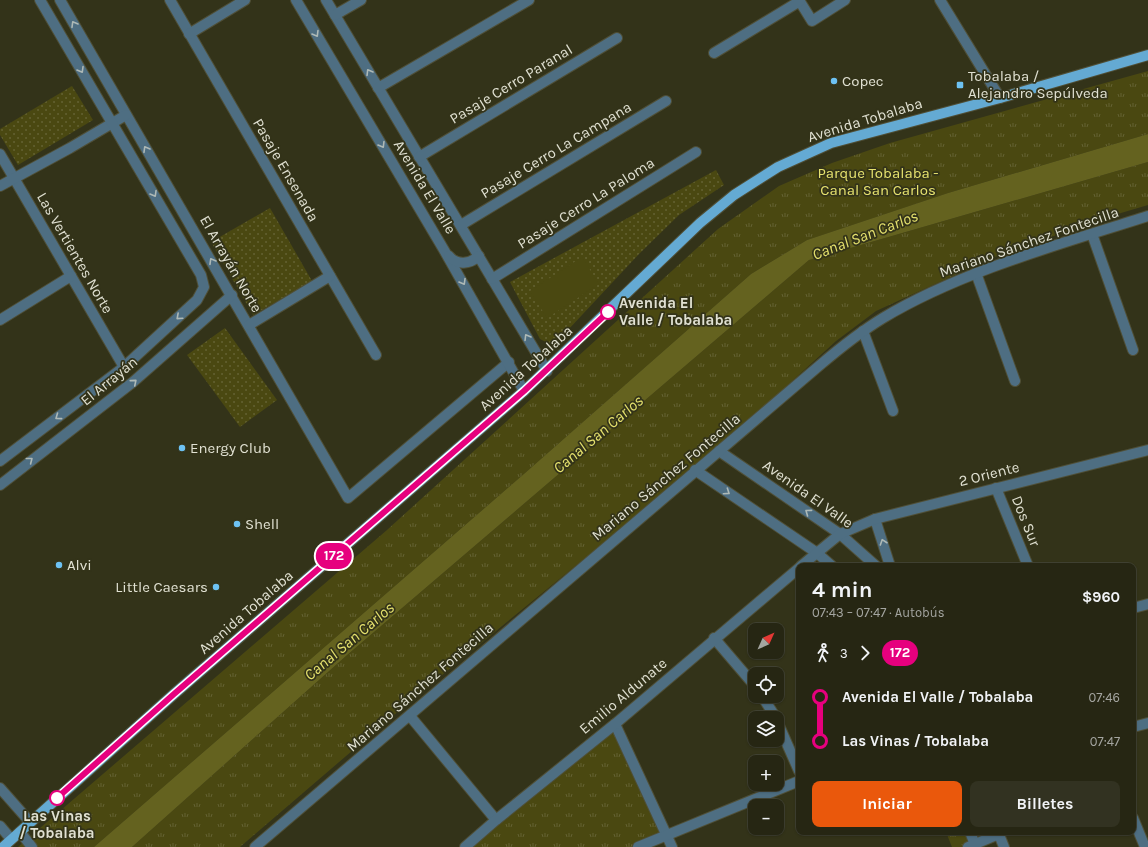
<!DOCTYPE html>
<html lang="es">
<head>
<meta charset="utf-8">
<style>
  :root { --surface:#262613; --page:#323221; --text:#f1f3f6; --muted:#a4a5a0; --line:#424333; --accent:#ea580c }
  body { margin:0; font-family:Karla,sans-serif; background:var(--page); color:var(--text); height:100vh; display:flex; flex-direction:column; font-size:15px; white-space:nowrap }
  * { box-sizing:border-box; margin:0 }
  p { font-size:13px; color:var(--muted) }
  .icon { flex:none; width:22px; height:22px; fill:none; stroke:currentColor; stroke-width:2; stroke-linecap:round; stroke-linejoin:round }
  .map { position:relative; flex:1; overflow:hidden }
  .side { position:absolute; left:796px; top:563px; width:340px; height:272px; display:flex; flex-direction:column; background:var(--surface); border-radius:8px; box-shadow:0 1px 3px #0004,0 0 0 1px var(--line) }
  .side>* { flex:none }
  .badge { padding:0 8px; border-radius:13px; font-size:14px; line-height:26px }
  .needle { width:26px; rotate:45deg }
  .fabs { position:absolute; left:748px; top:623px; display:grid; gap:8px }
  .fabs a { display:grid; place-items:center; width:36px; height:36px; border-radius:8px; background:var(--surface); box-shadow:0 1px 3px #0004,0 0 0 1px var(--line); font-size:20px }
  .map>.badge { position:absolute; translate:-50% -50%; box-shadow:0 0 0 2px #fff }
  .legs { display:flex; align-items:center; gap:6px; height:44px; padding:0 16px; font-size:13px }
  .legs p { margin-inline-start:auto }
  .summary { display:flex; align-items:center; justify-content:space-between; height:68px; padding:0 16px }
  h1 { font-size:22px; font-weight:700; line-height:30px }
  .button { display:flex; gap:8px; margin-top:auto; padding:8px 16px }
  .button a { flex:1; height:46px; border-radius:8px; background:var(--accent); color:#fff; font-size:16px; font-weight:700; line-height:46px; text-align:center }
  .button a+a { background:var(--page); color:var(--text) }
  ul { padding:0 16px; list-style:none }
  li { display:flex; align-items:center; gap:14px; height:44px; font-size:15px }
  li i { display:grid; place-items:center; width:6px; height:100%; margin:0 5px; background:currentColor }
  li i::after { content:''; width:10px; height:10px; margin:-5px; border:3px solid; border-radius:50%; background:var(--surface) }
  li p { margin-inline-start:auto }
  li:first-child i { background:linear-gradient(#0000 50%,currentColor 0) }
  li:last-child i { background:linear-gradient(currentColor 50%,#0000 0) }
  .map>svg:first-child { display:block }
</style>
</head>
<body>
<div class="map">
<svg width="1148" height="847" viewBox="0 0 1148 847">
  <defs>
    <pattern id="grass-dots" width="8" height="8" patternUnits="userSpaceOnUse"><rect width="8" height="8" fill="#4a4811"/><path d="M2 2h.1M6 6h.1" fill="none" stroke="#646233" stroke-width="1.8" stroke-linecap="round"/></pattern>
    <pattern id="park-tufts" width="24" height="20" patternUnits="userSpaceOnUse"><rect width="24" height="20" fill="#4a4811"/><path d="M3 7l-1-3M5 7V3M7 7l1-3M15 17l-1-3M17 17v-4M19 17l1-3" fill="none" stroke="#646233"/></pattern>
  </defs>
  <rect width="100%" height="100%" fill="#333319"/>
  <!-- grass -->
  <g fill="url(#grass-dots)">
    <path d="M72 86 93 120 18 165 0 135V129Z"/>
    <path d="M716 170 724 185 679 215 639 254 553 346 540 339 510 282Z"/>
    <path d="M270 208 312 281 253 315 211 242Z"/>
    <path d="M225 328 277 400 240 427 187 355Z"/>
  </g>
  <!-- park -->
  <g fill="url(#park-tufts)">
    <path d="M1148 71V134L948 193 807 240 751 274 525 473 94 847H18L387 530 718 229 779 186 832 163 890 143Z"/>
    <path d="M1148 162V205L1104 218 992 258 876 311 836 341 710 456 409 702 240 847H132L346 656 809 260Z"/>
    <path d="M615 724 667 835 638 847H465Z"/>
    <path d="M946 832H971L977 847H952Z"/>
  </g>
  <!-- garden -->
  <path fill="#4a4811" d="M582 257 599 284 547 318 530 291Z"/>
  <!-- water -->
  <path fill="#64621f" d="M1148 134V162L809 260 346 656 132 847H94L525 473 751 274 807 240 948 193Z"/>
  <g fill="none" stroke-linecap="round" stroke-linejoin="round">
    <defs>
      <g id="minor">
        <path d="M60 0 348 498 509 362"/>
        <path d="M170 0 376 355"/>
        <path d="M296 0 444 250 524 391"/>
        <path d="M326 0 547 371"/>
        <path d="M799 0 812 21 845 0"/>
        <path d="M940 0 1000 98"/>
        <path d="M335 15 361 0"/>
        <path d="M189 34 245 0"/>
        <path d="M714 53 800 1"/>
        <path d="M378 88 529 0"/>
        <path d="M0 154 124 367"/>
        <path d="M419 157 617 38"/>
        <path d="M0 186 70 148 126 115"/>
        <path d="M461 225 666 101"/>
        <path d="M1092 234 1133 350"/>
        <path d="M449 256C457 266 470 264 479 256"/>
        <path d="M976 273 1015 381"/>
        <path d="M492 279 696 152"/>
        <path d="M0 320 71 276"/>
        <path d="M249 325 330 276"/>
        <path d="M863 331 893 411"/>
        <path d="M719 451 840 534 876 566"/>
        <path d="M0 461 124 367 197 300 204 287 201 275 40 0"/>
        <path d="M695 470 817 553 832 566"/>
        <path d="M0 485 133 382 232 295"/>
        <path d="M996 488 1028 566"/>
        <path d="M875 519 890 566"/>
        <path d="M801 566 840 534 875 519 1148 450"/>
        <path d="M1133 608 1148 604"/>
        <path d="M714 638 755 686"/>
        <path d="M762 696 776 718"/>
        <path d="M410 716 496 820"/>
        <path d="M777 721 799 771"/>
        <path d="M615 724 672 847"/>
        <path d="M1133 727 1148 723"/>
        <path d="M0 788 30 822"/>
        <path d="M1133 818 1145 847"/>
        <path d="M0 826 11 839"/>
        <path d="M20 832 32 847"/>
        <path d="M970 832 976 847"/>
        <path d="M998 832 1004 847"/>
        <path d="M255 847 820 365C840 348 860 332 883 318 961 271 1061 244 1148 216"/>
        <path d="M465 847 496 820 615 724 799 568"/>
        <path d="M638 847 799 781"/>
        <path d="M968 847 999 834"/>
      </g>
      <path id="major" d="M3 847 174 694 524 391 700 223 734 195 778 167 831 143 1000 98 1148 55"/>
    </defs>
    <!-- minor casing -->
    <use href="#minor" stroke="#4f4f37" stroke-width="12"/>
    <!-- major casing -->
    <use href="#major" stroke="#4f4f37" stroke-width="12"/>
    <!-- minor -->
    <use href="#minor" stroke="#4e6e82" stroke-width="10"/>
    <!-- major -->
    <use href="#major" stroke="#64aad3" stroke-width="10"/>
  </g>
  <!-- one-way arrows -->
  <defs><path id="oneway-chevron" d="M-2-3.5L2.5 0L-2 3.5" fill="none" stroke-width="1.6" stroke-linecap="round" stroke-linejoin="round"/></defs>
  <g stroke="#aeb9b6">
    <use href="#oneway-chevron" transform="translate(74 24) rotate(-120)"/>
    <use href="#oneway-chevron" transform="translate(316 34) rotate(59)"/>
    <use href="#oneway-chevron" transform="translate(81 70) rotate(60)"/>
    <use href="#oneway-chevron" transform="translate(369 72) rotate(-121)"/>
    <use href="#oneway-chevron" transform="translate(382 145) rotate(59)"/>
    <use href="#oneway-chevron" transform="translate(146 149) rotate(-120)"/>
    <use href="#oneway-chevron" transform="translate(154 194) rotate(60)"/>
    <use href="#oneway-chevron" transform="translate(212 261) rotate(-120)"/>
    <use href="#oneway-chevron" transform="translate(463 282) rotate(60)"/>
    <use href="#oneway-chevron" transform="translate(179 317) rotate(138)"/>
    <use href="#oneway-chevron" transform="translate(527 337) rotate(-121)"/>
    <use href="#oneway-chevron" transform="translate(134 382) rotate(-40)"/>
    <use href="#oneway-chevron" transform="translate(58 417) rotate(144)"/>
    <use href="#oneway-chevron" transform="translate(30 460) rotate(-38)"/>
    <use href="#oneway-chevron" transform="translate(727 492) rotate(34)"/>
    <use href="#oneway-chevron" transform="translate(808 512) rotate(-144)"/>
    <use href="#oneway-chevron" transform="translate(883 542) rotate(-109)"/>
  </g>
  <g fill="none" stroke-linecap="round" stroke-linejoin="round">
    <defs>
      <path id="line-1" d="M57 798 174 694 524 391 608 312"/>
    </defs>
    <!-- line-1 casing -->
    <use href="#line-1" stroke="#fff" stroke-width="9"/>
    <!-- line-1 -->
    <use href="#line-1" stroke="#e6007e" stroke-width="6"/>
  </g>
  <!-- markers -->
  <g fill="#6dc2f3" stroke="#333319" stroke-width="1.5">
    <circle cx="834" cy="81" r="4"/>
    <rect x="956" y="81" width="8" height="8" rx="2"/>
    <circle cx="182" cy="448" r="4"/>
    <circle cx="237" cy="524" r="4"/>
    <circle cx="59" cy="565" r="4"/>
    <circle cx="216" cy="587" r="4"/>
  </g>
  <g fill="#fff" stroke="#e6007e" stroke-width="2">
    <circle cx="608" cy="312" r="7"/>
    <circle cx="57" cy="798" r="7"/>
  </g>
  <g text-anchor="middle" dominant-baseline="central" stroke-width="3.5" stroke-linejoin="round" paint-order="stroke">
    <!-- poi labels -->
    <g font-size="15" fill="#e1e1d2" stroke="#333319" text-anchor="start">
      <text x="968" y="76">Tobalaba /<tspan x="968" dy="17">Alejandro Sepúlveda</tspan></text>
      <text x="842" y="81">Copec</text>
      <text x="190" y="448">Energy Club</text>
      <text x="245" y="524">Shell</text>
      <text x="67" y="565">Alvi</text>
      <text x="208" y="587" text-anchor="end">Little Caesars</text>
    </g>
    <!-- street labels -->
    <g font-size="15" fill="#e1e1d2" stroke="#333319">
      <text transform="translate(511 84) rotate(-31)">Pasaje Cerro Paranal</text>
      <text transform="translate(865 120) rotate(-17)">Avenida Tobalaba</text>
      <text transform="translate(556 150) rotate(-31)">Pasaje Cerro La Campana</text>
      <text transform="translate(286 170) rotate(60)">Pasaje Ensenada</text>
      <text transform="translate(425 187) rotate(59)">Avenida El Valle</text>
      <text transform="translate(586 203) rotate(-32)">Pasaje Cerro La Paloma</text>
      <text transform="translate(1029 242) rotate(-19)">Mariano Sánchez Fontecilla</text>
      <text transform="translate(75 253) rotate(60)">Las Vertientes Norte</text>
      <text transform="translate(231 264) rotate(60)">El Arrayán Norte</text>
      <text transform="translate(526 368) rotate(-42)">Avenida Tobalaba</text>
      <text transform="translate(109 381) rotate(-39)">El Arrayán</text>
      <text transform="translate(989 474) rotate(-14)">2 Oriente</text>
      <text transform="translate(666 477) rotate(-40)">Mariano Sánchez Fontecilla</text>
      <text transform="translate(808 494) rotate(35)">Avenida El Valle</text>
      <text transform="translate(1026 521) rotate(68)">Dos Sur</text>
      <text transform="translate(246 612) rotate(-41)">Avenida Tobalaba</text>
      <text transform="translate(420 687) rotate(-41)">Mariano Sánchez Fontecilla</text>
      <text transform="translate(623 696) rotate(-40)">Emilio Aldunate</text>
    </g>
    <!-- park labels -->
    <g font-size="15" fill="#e7e36f" stroke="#333319">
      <text x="878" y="173">Parque Tobalaba -<tspan x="878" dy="17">Canal San Carlos</tspan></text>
    </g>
    <!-- stop labels -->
    <g font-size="15" font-weight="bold" fill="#e1e1d2" stroke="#333319" text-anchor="start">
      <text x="619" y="303">Avenida El<tspan x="619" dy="17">Valle / Tobalaba</tspan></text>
      <text x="57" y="816" text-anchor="middle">Las Vinas<tspan x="57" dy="17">/ Tobalaba</tspan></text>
    </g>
    <!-- water labels -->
    <g font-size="16" font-style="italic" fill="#e5e16d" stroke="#333319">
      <text transform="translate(865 235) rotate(-21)">Canal San Carlos</text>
      <text transform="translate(598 434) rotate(-40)">Canal San Carlos</text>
      <text transform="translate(349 641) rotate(-40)">Canal San Carlos</text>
    </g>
  </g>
</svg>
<div class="fabs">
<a><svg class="needle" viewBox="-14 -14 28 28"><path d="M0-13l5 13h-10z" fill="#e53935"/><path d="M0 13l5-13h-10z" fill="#a4a5a0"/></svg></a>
<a><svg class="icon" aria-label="locate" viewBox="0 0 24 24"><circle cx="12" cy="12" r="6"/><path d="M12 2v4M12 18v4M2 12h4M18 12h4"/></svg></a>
<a><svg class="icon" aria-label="layers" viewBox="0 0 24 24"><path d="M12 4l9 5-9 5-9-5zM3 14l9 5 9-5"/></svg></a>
<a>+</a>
<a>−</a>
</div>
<b class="badge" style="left:334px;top:556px;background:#e6007e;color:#fff">172</b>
<section class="side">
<div class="summary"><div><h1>4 min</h1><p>07:43 – 07:47 · Autobús</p></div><b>$960</b></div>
<div class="legs"><svg class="icon" aria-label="walk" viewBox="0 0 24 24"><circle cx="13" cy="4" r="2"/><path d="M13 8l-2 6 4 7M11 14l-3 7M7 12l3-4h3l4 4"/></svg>3<svg class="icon" aria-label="forward" viewBox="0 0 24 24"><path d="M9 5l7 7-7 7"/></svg><b class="badge" style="background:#e6007e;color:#fff">172</b></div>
<ul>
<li><i style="color:#e6007e"></i><b>Avenida El Valle / Tobalaba</b><p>07:46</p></li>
<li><i style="color:#e6007e"></i><b>Las Vinas / Tobalaba</b><p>07:47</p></li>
</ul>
<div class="button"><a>Iniciar</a><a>Billetes</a></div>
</section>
</div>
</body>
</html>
